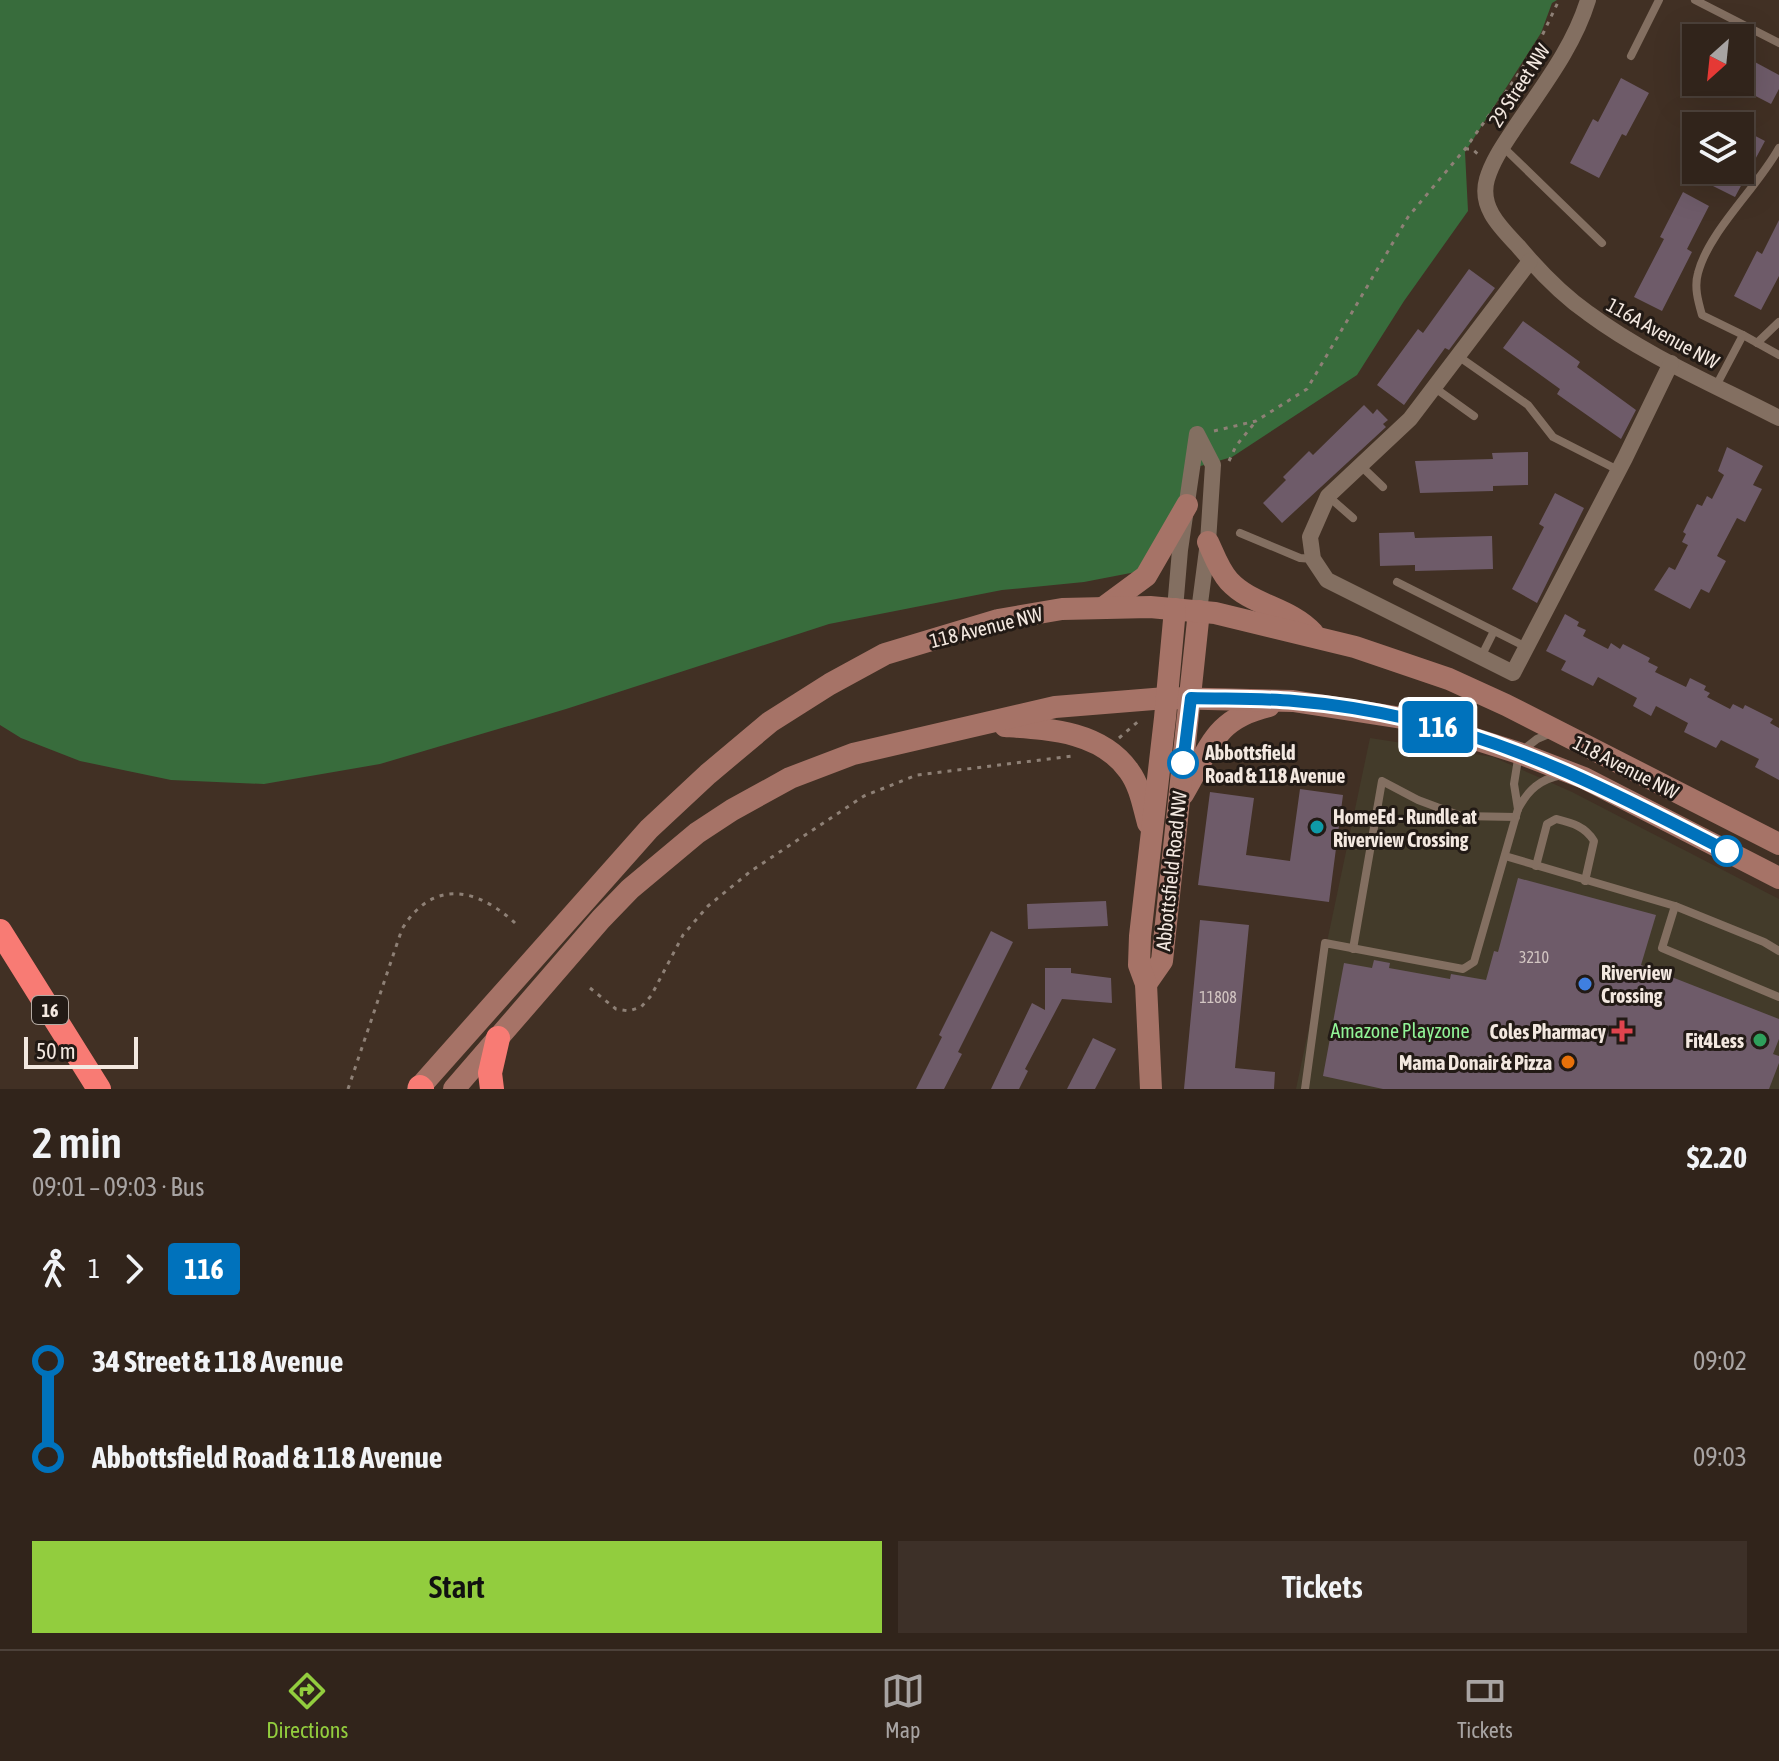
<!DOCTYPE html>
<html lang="en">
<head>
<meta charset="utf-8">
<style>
  :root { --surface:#31241b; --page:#3d3028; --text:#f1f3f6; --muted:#a8a4a3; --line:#4c413a; --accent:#92cd3e }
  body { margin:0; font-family:"Asap Condensed",sans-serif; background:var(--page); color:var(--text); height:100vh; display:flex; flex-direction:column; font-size:30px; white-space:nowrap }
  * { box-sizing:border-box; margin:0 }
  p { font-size:26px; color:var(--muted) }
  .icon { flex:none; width:44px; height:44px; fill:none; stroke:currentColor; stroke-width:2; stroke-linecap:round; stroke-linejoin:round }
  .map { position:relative; height:1089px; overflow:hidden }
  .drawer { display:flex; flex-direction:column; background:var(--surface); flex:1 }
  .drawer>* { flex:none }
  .badge { padding:0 16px; border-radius:6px; font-size:28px; line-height:52px }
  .needle { width:52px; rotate:207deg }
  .fabs { position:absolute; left:1682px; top:24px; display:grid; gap:16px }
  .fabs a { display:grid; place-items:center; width:72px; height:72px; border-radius:0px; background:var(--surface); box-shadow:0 8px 32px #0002,0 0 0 2px var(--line); font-size:40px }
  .scale { position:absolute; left:24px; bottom:20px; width:114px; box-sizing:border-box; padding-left:8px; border:4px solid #f3e8e0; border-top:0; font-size:22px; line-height:28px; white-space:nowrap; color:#f3e8e0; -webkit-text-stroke:6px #221a15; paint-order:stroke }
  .map>.badge { position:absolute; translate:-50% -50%; box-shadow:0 0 0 4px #fff }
  .legs { display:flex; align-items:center; gap:12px; height:88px; padding:0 32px; font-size:26px }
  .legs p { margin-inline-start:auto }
  .head { display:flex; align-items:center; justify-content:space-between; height:136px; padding:0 32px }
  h1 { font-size:44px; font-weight:600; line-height:60px }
  .action { display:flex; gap:16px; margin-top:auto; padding:16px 32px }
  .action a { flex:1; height:92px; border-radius:0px; background:var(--accent); color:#111; font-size:32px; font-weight:600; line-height:92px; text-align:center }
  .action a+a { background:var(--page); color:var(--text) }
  ul { padding:0 32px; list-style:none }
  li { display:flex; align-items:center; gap:28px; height:96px; font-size:30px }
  li i { display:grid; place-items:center; width:12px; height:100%; margin:0 10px; background:currentColor }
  li i::after { content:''; width:20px; height:20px; margin:-10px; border:6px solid; border-radius:50%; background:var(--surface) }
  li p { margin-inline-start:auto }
  li:first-child i { background:linear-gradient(#0000 50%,currentColor 0) }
  li:last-child i { background:linear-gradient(currentColor 50%,#0000 0) }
  .tabs { display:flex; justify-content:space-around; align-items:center; height:112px; border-top:2px solid var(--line); background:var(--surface); font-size:22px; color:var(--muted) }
  .tabs a { display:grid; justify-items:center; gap:4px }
  .tabs .selected { color:var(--accent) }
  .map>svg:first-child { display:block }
</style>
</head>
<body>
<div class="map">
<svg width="1779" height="1089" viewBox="0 0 1779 1089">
  <rect width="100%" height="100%" fill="#413024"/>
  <!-- commercial -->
  <path fill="#433b2a" d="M1370 738 1493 757 1572 792 1779 899V1089H1296Z"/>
  <!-- green -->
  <path fill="#386c3c" d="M0 0H1557L1552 3 1541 33 1465 152 1468 211 1404 301 1357 375 1232 457 1197 467 1141 571 1084 582 1002 590 829 624 566 709 380 764 264 784 171 780 80 761 21 738 0 725Z"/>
  <!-- building -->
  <g fill="#6e5b69">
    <path d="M1696 38V73L1681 65Z"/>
    <path d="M1740 54 1779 75V89L1771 104 1740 88Z"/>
    <path d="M1621 78 1649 93 1626 136 1622 134 1599 178 1570 163 1593 119 1598 122Z"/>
    <path d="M1740 128 1765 141 1735 197 1709 184 1716 170H1740Z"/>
    <path d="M1683 192 1709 206 1687 249 1692 252 1662 311 1634 297 1664 239 1660 237Z"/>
    <path d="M1779 220V276L1761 310 1734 296 1757 251 1762 254Z"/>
    <path d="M1469 269 1495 288 1449 350 1445 348 1404 405 1377 385 1418 329 1423 333Z"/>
    <path d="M1523 321 1580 362 1577 367 1636 410 1621 439 1557 394 1560 389 1503 348Z"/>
    <path d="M1364 405 1373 414 1377 409 1388 420 1383 424 1386 427 1282 523 1263 503 1286 480 1283 477 1309 451 1313 455Z"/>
    <path d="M1727 447 1763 466 1753 485 1762 489 1745 522 1737 518 1717 556 1726 561 1709 593 1701 589 1690 609 1654 590 1669 567 1675 570 1688 545 1682 542 1686 534 1683 532 1697 504 1702 506 1707 496 1712 499 1724 475 1718 471Z"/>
    <path d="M1528 452V485L1493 486V491L1420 493 1415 461 1493 459 1492 453Z"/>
    <path d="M1555 493 1584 508 1537 603 1512 589 1544 527 1539 524Z"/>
    <path d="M1414 532 1415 538 1492 536 1493 569 1415 571V565L1380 566 1379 533Z"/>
    <path d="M1565 614 1579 622 1577 626 1586 630 1583 636 1608 649 1611 643 1620 649 1623 644 1650 658 1648 662 1658 667 1655 672 1686 687 1690 678 1706 686 1704 690 1710 693 1707 697 1730 709 1733 704 1743 709 1745 705 1773 719 1770 723 1779 728V780L1755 767 1759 759 1721 740 1716 748 1684 732 1688 723 1656 706 1651 716 1633 706 1637 698 1598 677 1593 686 1561 670 1566 661 1546 651Z"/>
    <path d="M1300 789 1343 795 1329 902 1198 885 1210 792 1254 798 1246 855 1290 861Z"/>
    <path d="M1518 878 1656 915 1641 965 1779 1019V1039L1773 1054 1779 1056V1063L1769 1089H1383L1323 1076 1344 963 1372 968 1374 960 1390 963 1389 968 1450 979 1451 974 1486 980 1494 951 1498 952Z"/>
    <path d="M1106 901 1108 926 1028 929 1027 904Z"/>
    <path d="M1200 920 1249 925 1235 1068 1275 1072 1274 1089H1184Z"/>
    <path d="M991 931 1013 942 958 1052 962 1054 944 1089H916L942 1037 939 1035Z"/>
    <path d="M1045 968H1071V973L1111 978 1112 1003 1062 999 1025 1069 1028 1071 1019 1089H991L1032 1003 1045 1010Z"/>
    <path d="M1093 1038 1116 1049 1095 1089H1067Z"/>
  </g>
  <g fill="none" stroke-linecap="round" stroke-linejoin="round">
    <!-- path -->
    <g stroke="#8e8076" stroke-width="3" stroke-dasharray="4 6" stroke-linecap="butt">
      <path d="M1465 149H1472L1479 155"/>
      <path d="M1214 431 1256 421 1307 389 1408 217 1465 149 1517 76 1540 40 1559 0"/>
      <path d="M1229 461 1236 446 1256 421"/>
      <path d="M1119 738 1141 719"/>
      <path d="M590 988 616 1009 629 1011 641 1007 651 996 683 935 708 906 751 871 864 796 917 775 1073 756"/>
      <path d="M348 1089 402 929C433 878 477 888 515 923"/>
    </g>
    <!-- lane -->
    <g stroke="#836f61" stroke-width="8">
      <path d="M1695 0 1779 43"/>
      <path d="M1631 56 1659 0"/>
      <path d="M1503 147 1602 243"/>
      <path d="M1743 335 1779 355"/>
      <path d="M1757 343 1779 322"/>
      <path d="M1458 356 1528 405 1553 437 1618 470"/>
      <path d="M1716 386 1743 335 1702 315C1698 301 1694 287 1698 273 1709 231 1757 188 1779 148"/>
      <path d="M1435 388 1474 416"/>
      <path d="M1361 466 1383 487"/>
      <path d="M1329 497 1353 518"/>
      <path d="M1240 533 1300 558 1313 559"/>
      <path d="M1397 582 1526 647"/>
      <path d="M1481 657 1494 631"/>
      <path d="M1518 809 1514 784 1519 753 1537 739 1551 733"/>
      <path d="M1505 856 1675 906 1764 942 1779 951"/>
      <path d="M1536 866 1547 824 1556 819C1572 823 1585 826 1594 841L1585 881"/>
      <path d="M1675 906 1662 948 1779 997"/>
      <path d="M1353 949 1382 781 1418 800 1461 816 1516 817"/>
      <path d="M1305 1089 1325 943 1463 969 1474 962 1518 809C1528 790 1540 779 1562 775"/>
    </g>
    <!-- street -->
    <g stroke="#836f61" stroke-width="16">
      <path d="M1588 0C1574 46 1543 86 1516 126 1505 143 1493 159 1487 179 1479 207 1500 227 1518 246 1539 271 1561 294 1588 313 1646 356 1715 385 1779 418"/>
      <path d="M1530 261 1410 419 1328 496 1310 537 1313 559 1327 580 1513 673 1625 458 1671 363"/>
      <path d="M1175 609 1180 550 1197 434 1213 465 1208 542 1199 611"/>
    </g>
    <!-- secondary -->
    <g stroke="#a67367" stroke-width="22">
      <path d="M1208 542C1214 555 1219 570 1229 581 1252 606 1289 607 1313 633"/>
      <path d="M1104 607 1146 576 1187 505"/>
      <path d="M1005 726C1049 729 1101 731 1129 771 1140 786 1143 805 1148 823"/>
      <path d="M1183 794C1210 749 1213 719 1269 706"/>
      <path d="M1146 984 1162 961 1199 611"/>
      <path d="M418 1089 649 829 708 774 770 722 830 684 885 654 998 620 1062 609 1150 607 1215 613 1355 647 1449 679 1506 705 1779 844"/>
      <path d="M454 1089 601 919 630 889 697 833 732 810 790 778 853 754 1055 707 1166 698 1293 701 1415 720 1519 753 1584 778 1779 878"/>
      <path d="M1151 1089 1146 984 1139 965 1140 936 1165 718 1175 609"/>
    </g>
    <!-- highway -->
    <g stroke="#f87b74" stroke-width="24">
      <path d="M0 931 99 1089"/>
      <path d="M420 1087 422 1089"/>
      <path d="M492 1089 490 1073 498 1038"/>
    </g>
  </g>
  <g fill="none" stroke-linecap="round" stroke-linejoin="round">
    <defs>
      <path id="line-1" d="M1183 763 1191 698C1225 699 1260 698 1294 701 1333 704 1375 711 1414 720 1526 746 1626 799 1727 851"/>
    </defs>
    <!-- line-1 casing -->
    <use href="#line-1" stroke="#fff" stroke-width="18"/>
    <!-- line-1 -->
    <use href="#line-1" stroke="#0072bc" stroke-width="12"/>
  </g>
  <!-- markers -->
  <g fill="#fff" stroke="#0072bc" stroke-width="4">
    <circle cx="1183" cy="763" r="14"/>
    <circle cx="1727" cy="851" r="14"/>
  </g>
  <circle fill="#0f9aa8" stroke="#221a15" stroke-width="3" cx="1317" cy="827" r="8"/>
  <circle fill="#3f7fe0" stroke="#221a15" stroke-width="3" cx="1585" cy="984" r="8"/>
  <path fill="#e0444e" stroke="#221a15" stroke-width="3" d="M1618 1019h8v8h8v8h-8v8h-8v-8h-8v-8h8z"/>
  <circle fill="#2e9e5b" stroke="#221a15" stroke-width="3" cx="1760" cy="1040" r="8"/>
  <circle fill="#e8710a" stroke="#221a15" stroke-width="3" cx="1568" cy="1062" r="8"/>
  <g text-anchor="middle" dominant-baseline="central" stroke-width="6" stroke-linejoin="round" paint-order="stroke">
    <!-- number labels -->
    <g font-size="16" fill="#d2c5c2">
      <text x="1534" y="957">3210</text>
      <text x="1218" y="997">11808</text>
    </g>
    <!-- shield labels -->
    <rect fill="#221a15" stroke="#b4aaa3" stroke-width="2" x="32" y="996" width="36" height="28" rx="6"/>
    <g font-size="18" font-weight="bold" fill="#f3e8e0">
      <text x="50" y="1010">16</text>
    </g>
    <!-- street labels -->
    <g font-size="20" fill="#f3e8e0" stroke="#221a15">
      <text transform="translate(1519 85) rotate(-57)">29 Street NW</text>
      <text transform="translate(1663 333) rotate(29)">116A Avenue NW</text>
      <text transform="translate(986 627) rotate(-14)">118 Avenue NW</text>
      <text transform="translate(1626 767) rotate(27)">118 Avenue NW</text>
      <text transform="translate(1171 871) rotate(-84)">Abbottsfield Road NW</text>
    </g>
    <!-- stop labels -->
    <g font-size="20" font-weight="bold" fill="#f3e8e0" stroke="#221a15" text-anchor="start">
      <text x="1205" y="752">Abbottsfield<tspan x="1205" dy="23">Road &amp; 118 Avenue</tspan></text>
    </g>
    <!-- poi labels -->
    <g font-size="20" font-weight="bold" fill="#f3e8e0" stroke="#221a15" text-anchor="end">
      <text x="1333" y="816" text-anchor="start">HomeEd - Rundle at<tspan x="1333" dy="23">Riverview Crossing</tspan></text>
      <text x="1601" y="972" text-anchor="start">Riverview<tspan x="1601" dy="23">Crossing</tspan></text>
      <text x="1606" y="1031">Coles Pharmacy</text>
      <text x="1744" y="1040">Fit4Less</text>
      <text x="1552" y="1062">Mama Donair &amp; Pizza</text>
    </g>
    <!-- park labels -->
    <g font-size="20" fill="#91f497" stroke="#221a15">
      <text x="1400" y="1030">Amazone Playzone</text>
    </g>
  </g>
</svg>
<div class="fabs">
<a><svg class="needle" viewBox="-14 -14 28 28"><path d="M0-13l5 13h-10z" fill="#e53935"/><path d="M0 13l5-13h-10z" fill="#a8a4a3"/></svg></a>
<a><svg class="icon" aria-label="layers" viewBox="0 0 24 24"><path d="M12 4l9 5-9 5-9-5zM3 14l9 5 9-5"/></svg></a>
</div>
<div class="scale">50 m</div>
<b class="badge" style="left:1438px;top:727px;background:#0072bc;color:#fff">116</b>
</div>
<section class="drawer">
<div class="head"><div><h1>2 min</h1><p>09:01 – 09:03 · Bus</p></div><b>$2.20</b></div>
<div class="legs"><svg class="icon" aria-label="walk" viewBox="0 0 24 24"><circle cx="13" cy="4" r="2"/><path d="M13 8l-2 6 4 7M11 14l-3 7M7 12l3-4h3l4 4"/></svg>1<svg class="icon" aria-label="forward" viewBox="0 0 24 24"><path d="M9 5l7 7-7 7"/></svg><b class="badge" style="background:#0072bc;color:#fff">116</b></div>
<ul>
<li><i style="color:#0072bc"></i><b>34 Street &amp; 118 Avenue</b><p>09:02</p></li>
<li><i style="color:#0072bc"></i><b>Abbottsfield Road &amp; 118 Avenue</b><p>09:03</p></li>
</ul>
<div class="action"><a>Start</a><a>Tickets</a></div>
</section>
<nav class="tabs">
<a class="selected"><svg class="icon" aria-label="directions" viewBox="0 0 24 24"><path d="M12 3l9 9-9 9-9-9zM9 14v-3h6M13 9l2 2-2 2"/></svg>Directions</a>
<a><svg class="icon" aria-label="map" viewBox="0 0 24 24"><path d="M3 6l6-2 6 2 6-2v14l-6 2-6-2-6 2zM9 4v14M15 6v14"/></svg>Map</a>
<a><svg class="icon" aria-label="tickets" viewBox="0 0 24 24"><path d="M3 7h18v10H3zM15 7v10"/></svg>Tickets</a>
</nav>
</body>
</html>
